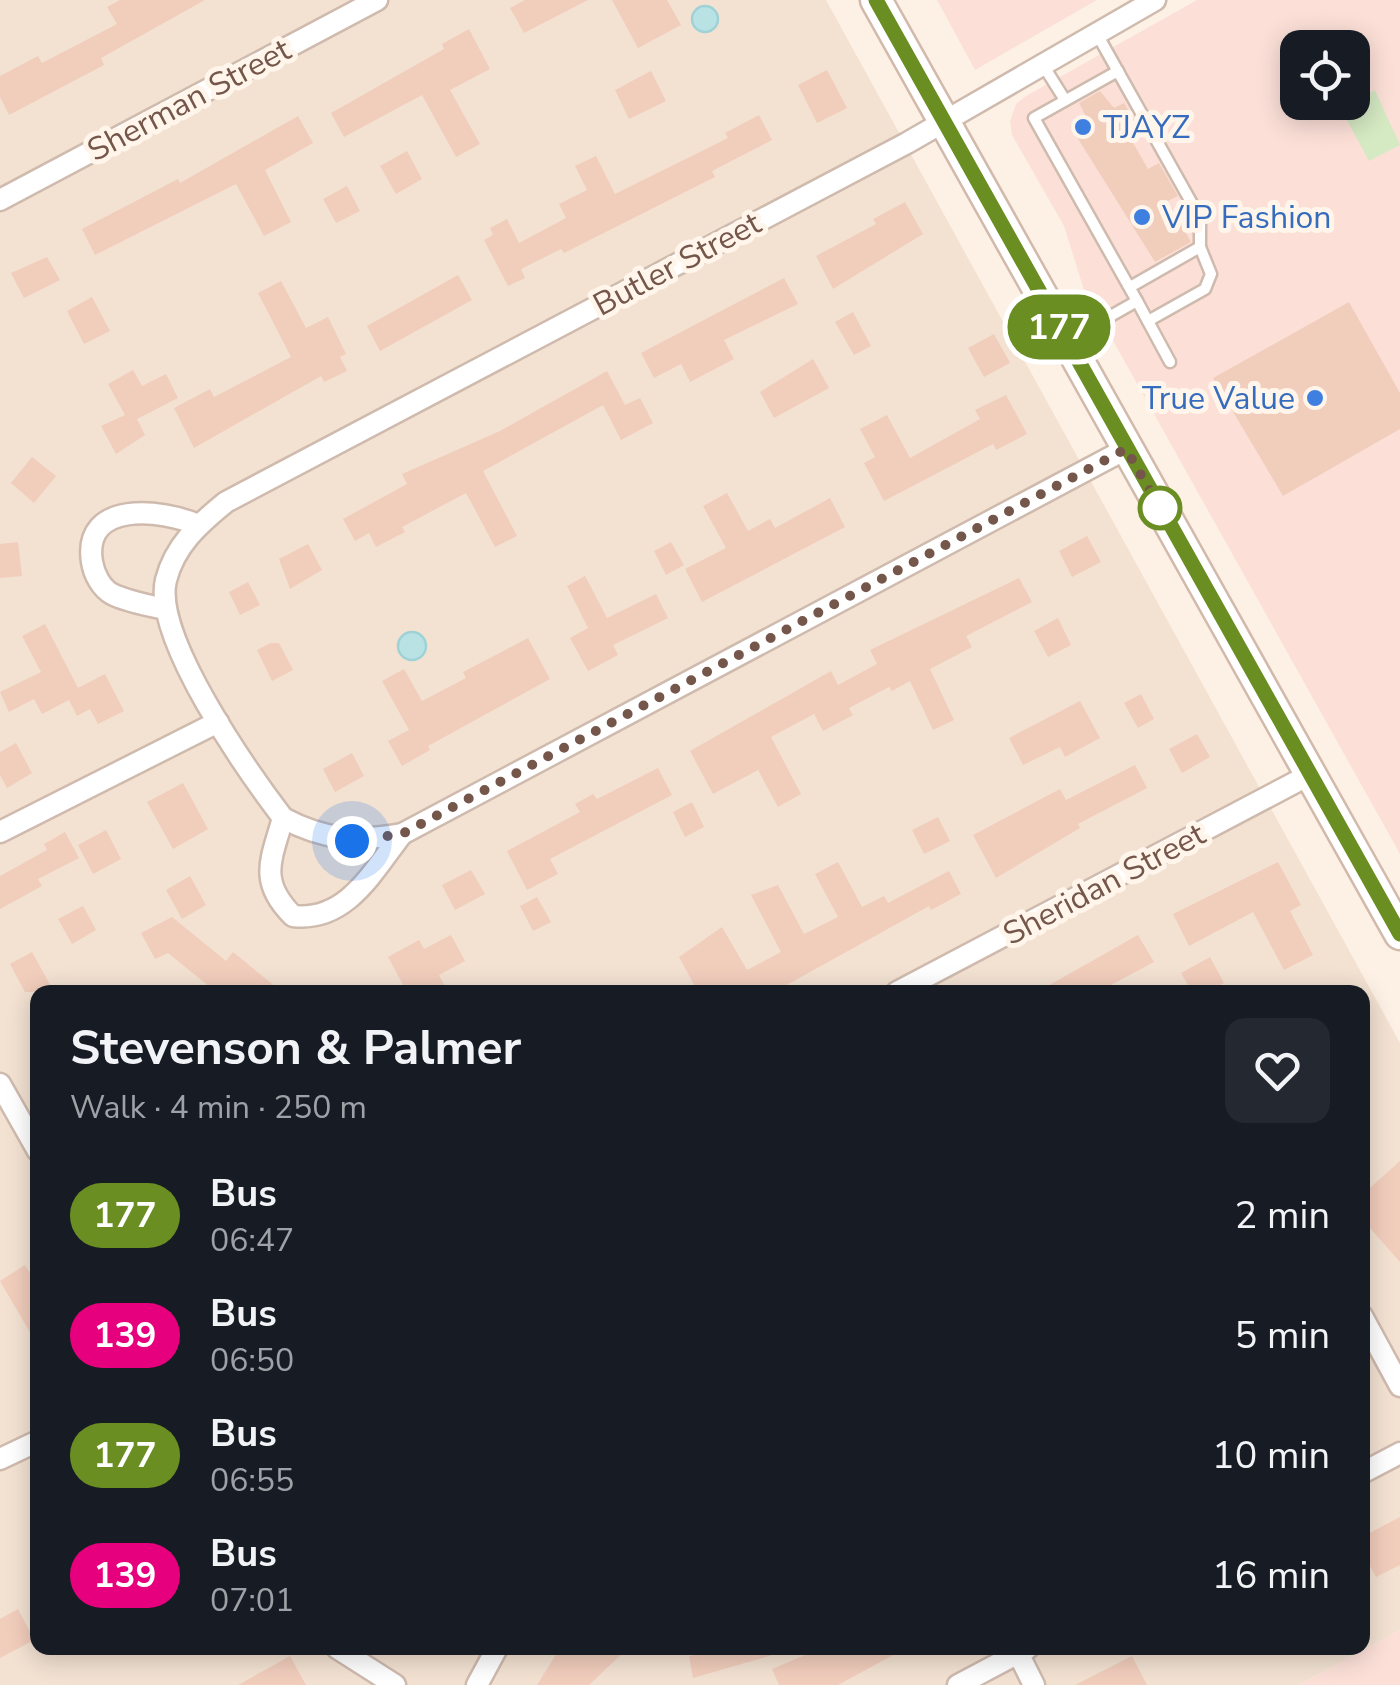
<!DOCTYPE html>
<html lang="en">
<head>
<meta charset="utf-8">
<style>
  :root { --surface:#171b24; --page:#242831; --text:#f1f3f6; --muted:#9ea1a6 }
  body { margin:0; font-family:"Nunito Sans",sans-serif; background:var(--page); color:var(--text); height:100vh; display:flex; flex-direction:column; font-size:38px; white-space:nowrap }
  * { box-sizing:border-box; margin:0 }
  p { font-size:32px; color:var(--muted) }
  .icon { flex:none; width:55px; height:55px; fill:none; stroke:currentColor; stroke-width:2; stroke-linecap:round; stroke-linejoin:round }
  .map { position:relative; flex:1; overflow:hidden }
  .drawer { position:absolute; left:30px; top:985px; width:1340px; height:670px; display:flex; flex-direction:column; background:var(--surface); border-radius:20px; box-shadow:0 5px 25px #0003 }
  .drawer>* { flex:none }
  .badge { padding:0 20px; border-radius:32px; font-size:35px; line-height:65px }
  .controls { position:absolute; left:1280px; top:30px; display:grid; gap:20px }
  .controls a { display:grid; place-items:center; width:90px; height:90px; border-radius:20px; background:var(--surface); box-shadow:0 5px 25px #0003; font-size:50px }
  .you { position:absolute; width:50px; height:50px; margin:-25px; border:8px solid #fff; border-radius:50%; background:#1a73e8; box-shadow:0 0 0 15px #1a73e833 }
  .map>.badge { position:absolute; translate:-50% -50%; box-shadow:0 0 0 5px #fff }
  .round { display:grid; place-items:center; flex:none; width:105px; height:105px; border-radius:20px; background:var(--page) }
  .overview { display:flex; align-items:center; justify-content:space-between; height:170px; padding:0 40px }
  h1 { font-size:48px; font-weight:700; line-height:75px }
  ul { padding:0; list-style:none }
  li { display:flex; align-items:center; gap:30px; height:120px; padding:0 40px }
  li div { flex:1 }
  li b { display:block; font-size:38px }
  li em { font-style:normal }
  li .badge { min-width:110px; font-weight:700; text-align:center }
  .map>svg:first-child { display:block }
</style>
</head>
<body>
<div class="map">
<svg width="1400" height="1685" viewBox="0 0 1400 1685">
  <rect width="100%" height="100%" fill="#fcf1e4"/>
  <!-- residential -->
  <path fill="#f3e2d2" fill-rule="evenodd" d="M0 0H826L1400 1043V1630L1299 1685H0ZM38 992H1362V1648H38Z"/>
  <!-- commercial -->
  <g fill="#fce0d8" fill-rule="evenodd">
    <path d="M937 0H1097L975 70Z"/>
    <path d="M1197 0H1400V854L1083 287 1064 226 1012 135 1010 121 1016 104 1026 96ZM1298 48H1352V102H1298Z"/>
    <path d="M1400 1630V1685H1299Z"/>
  </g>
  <!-- green -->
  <path fill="#d5e9c3" d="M1375 90 1400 145 1369 161 1341 109Z"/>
  <!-- water -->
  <g fill="#b9e2e5" stroke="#9fd2d6" stroke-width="2.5">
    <circle cx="705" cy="19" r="13"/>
    <circle cx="412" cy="646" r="14"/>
  </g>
  <!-- building -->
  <g fill="#f1cdbc">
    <path d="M120 0H205L101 58 104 65 9 115 0 97V76L38 56 42 63 117 24 107 7Z"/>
    <path d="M525 0H588L524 33 510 8Z"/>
    <path d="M612 0H667L681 25 638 48Z"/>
    <path d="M469 29 490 69 450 90 480 144 456 157 422 95 344 137 331 113 444 49 442 44Z"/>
    <path d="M827 70 847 108 817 123 798 85Z"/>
    <path d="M651 71 666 101 629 119 615 90Z"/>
    <path d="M1100 91 1114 108 1124 103 1139 128 1128 134 1148 169 1159 163 1178 196 1168 201 1191 242 1155 262 1070 126 1086 117 1079 103Z"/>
    <path d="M759 115 772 140 712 171 715 177 564 253 561 249 521 269 525 278 508 286 484 240 493 235 490 228 507 219 519 243 566 218 559 204 587 190 575 166 596 156 615 194 728 138 725 133Z"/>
    <path d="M298 116 313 143 265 170 291 222 264 236 236 184 95 255 82 229 178 179 180 183Z"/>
    <path d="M407 151 422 179 396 194 380 166Z"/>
    <path d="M347 186 360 211 336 223 323 199Z"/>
    <path d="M905 202 923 234 833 289 816 256 876 224 873 219Z"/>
    <path d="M47 257 60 280 24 298 11 273Z"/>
    <path d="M458 275 472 300 380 351 367 326Z"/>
    <path d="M784 278 798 304 724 340 734 359 690 382 681 364 654 378 641 353Z"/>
    <path d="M281 281 306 328 328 317 346 354 340 357 347 371 324 382 321 376 194 448 174 408 210 389 214 397 291 357 258 293Z"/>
    <path d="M92 297 110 331 84 344 67 311Z"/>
    <path d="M1349 302 1400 393V429L1283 496 1213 378Z"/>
    <path d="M853 312 871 346 854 355 835 322Z"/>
    <path d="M994 334 1010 363 984 377 968 348Z"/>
    <path d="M813 359 829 388 774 418 760 392Z"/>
    <path d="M133 370 142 386 166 374 178 398 137 419 145 435 116 454 101 426 125 415 108 384Z"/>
    <path d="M607 371 625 405 640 398 653 423 621 440 603 405 483 471 517 536 495 547 466 493 402 527 405 532 376 547 369 533 355 541 343 519 407 484 402 474 500 431Z"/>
    <path d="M1006 395 1027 434 996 450 993 444 884 501 864 463 875 457 860 429 887 415 910 458 980 419 975 410Z"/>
    <path d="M32 457 56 476 34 503 11 483Z"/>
    <path d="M727 493 748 531 770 519 775 528 830 498 845 527 702 602 685 569 726 548 703 506Z"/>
    <path d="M1087 536 1101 562 1072 577 1059 551Z"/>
    <path d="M18 542 22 576 0 578V544Z"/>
    <path d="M671 542 684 565 666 575 654 551Z"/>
    <path d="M308 544 322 570 290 589 279 559Z"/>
    <path d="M585 576 607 618 656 594 668 618 613 645 618 655 588 671 570 638 588 628 567 586Z"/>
    <path d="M1019 578 1032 602 966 636 972 647 930 669 954 720 933 730 910 681 892 691 889 687 849 708 853 715 823 731 814 714 771 737 801 794 778 807 758 770 713 794 690 751 831 671 838 685 877 664 870 650Z"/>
    <path d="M248 582 260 605 240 615 229 592Z"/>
    <path d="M1058 618 1071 645 1048 657 1034 631Z"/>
    <path d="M45 624 78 688 105 674 124 711 98 724 90 709 77 716 69 700 42 714 34 699 9 712 0 692 41 672 22 636Z"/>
    <path d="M528 638 550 679 428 746 430 750 402 766 388 741 409 730 382 681 404 669 422 701 466 678 463 672Z"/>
    <path d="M271 643H279L293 670 272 681 257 650Z"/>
    <path d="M1141 694 1154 719 1138 728 1124 703Z"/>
    <path d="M1080 701 1100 738 1065 757 1060 747 1023 765 1009 738Z"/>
    <path d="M1197 734 1210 757 1182 773 1169 749Z"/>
    <path d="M16 743 32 773 7 788 0 775V752Z"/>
    <path d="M352 753 364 776 335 792 323 769Z"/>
    <path d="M1135 765 1147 788 1078 824 1080 828 996 878 973 835 1060 789 1066 800Z"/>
    <path d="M658 768 672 795 550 859 558 874 527 890 507 851 580 812 575 804 593 794 597 799Z"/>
    <path d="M183 783 208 829 173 849 147 802Z"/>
    <path d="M692 802 704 827 685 837 673 812Z"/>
    <path d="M938 817 950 841 924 854 912 830Z"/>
    <path d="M106 830 121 859 93 874 78 845Z"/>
    <path d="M65 832 79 858 38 879 42 886 0 909V876L47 850 44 844Z"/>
    <path d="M838 862 862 907 884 896 888 903 949 871 961 894 931 910 929 906 774 992H698L679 957 722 927 747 970 781 952 751 895 778 885 804 934 838 917 815 874Z"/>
    <path d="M1278 862 1301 905 1290 911 1313 955 1284 970 1253 912 1189 946 1173 914Z"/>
    <path d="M471 870 485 894 455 910 442 885Z"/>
    <path d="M190 876 206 905 182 919 166 890Z"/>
    <path d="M537 897 551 922 533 931 520 906Z"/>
    <path d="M83 906 96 930 72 944 58 919Z"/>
    <path d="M172 917 226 961 233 952 282 992H216L168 953 155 959 141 933Z"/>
    <path d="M451 935 465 961 439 975 448 992H407L388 957 419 940 424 949Z"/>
    <path d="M1138 935 1154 962 1098 992H1037Z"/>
    <path d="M32 952 54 992H25L10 964Z"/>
    <path d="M1210 957 1224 983 1206 992H1192L1181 973Z"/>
    <path d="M1400 1161V1262L1362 1219V1195Z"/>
    <path d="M25 1265 38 1287V1346L0 1281Z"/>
    <path d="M1400 1517V1565L1376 1577 1362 1551V1537Z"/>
    <path d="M18 1609 34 1640 0 1658V1619Z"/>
    <path d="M560 1648H628L589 1685H537Z"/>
    <path d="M738 1648H785L786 1651 693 1678 689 1656Z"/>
    <path d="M822 1648H906L838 1685H779L772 1669Z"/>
    <path d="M290 1656 306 1685H238Z"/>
    <path d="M1132 1656 1147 1685H1075Z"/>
  </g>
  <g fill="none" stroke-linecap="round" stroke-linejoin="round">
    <defs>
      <g id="lane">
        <path d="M1097 34 1200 218V247L1211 274 1205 289 1148 321"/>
        <path d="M1043 65 1065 100"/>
        <path d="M1118 71 1034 118 1137 301"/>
        <path d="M1130 287 1200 247"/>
        <path d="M1072 338 1137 301 1170 362"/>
      </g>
      <g id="street">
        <path d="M0 200 377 0"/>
        <path d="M165 609C148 605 128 602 112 594 101 588 94 574 92 562 82 500 162 509 198 525"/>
        <path d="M283 818C324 840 357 842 402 834L1126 449"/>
        <path d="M0 832 218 722"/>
        <path d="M402 834C373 871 347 922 293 916 258 881 271 860 283 818 248 772 152 636 166 580 175 545 199 524 226 502L907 143 1155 0"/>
        <path d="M897 992 1311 774"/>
        <path d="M0 1084 38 1151"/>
        <path d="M1362 1316 1400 1386"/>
        <path d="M0 1459 38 1441"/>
        <path d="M1362 1473 1400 1453"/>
        <path d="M337 1648 395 1685"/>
        <path d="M1018 1653 1034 1685"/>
        <path d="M477 1685 497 1648"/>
        <path d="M958 1685 1028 1648"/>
      </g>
      <path id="secondary" d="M876 0 1400 934"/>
    </defs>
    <!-- lane casing -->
    <use href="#lane" stroke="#cfbaae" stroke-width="15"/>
    <!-- street casing -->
    <use href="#street" stroke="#cfbaae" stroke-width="25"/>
    <!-- secondary casing -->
    <use href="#secondary" stroke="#d2b9ab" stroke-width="35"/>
    <!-- lane -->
    <use href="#lane" stroke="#fff" stroke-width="10"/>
    <!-- street -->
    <use href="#street" stroke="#fff" stroke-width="20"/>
    <!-- secondary -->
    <use href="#secondary" stroke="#fff" stroke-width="30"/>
  </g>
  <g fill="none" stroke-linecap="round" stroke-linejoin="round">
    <defs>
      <path id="line" d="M876 0 1400 934"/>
    </defs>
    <!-- line casing -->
    <use href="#line" stroke="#fff" stroke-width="22"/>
    <!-- line -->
    <use href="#line" stroke="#6b8e23" stroke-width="15"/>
    <!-- walk -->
    <path stroke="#74564a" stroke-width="10" stroke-dasharray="0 18" d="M352 841 402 834 1126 449 1160 508"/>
  </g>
  <!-- markers -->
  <g fill="#3f7fe0" stroke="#fff5ea" stroke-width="4">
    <circle cx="1083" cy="127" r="10"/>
    <circle cx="1142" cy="217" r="10"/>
    <circle cx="1315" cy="398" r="10"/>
  </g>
  <circle fill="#fff" stroke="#6b8e23" stroke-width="5" cx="1160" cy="508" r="20"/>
  <g text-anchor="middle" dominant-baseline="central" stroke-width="10" stroke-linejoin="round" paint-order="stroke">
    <!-- street labels -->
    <g font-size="32" fill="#74564a" stroke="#fff5ea">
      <text transform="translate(189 100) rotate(-28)">Sherman Street</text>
      <text transform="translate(677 264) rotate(-28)">Butler Street</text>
      <text transform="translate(1104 884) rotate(-28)">Sheridan Street</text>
    </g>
    <!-- shop labels -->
    <g font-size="32" fill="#366cbe" stroke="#fff5ea" text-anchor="start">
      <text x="1103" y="127">TJAYZ</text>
      <text x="1162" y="217">VIP Fashion</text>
      <text x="1295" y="398" text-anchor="end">True Value</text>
    </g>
  </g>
</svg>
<div class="controls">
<a><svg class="icon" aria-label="locate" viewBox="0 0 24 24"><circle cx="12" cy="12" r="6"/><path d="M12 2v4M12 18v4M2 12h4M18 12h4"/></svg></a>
</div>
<div class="you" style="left:352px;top:841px"></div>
<b class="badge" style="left:1059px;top:327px;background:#6b8e23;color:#fff">177</b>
<section class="drawer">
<div class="overview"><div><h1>Stevenson &amp; Palmer</h1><p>Walk · 4 min · 250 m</p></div><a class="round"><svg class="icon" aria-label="heart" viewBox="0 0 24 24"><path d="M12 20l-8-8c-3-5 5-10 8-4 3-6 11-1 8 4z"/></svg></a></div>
<ul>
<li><span class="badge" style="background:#6b8e23;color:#fff">177</span><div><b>Bus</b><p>06:47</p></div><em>2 min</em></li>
<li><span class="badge" style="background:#e6007e;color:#fff">139</span><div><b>Bus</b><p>06:50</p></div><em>5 min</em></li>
<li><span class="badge" style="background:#6b8e23;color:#fff">177</span><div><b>Bus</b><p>06:55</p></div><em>10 min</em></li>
<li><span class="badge" style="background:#e6007e;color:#fff">139</span><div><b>Bus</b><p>07:01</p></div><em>16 min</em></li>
</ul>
</section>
</div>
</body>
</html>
